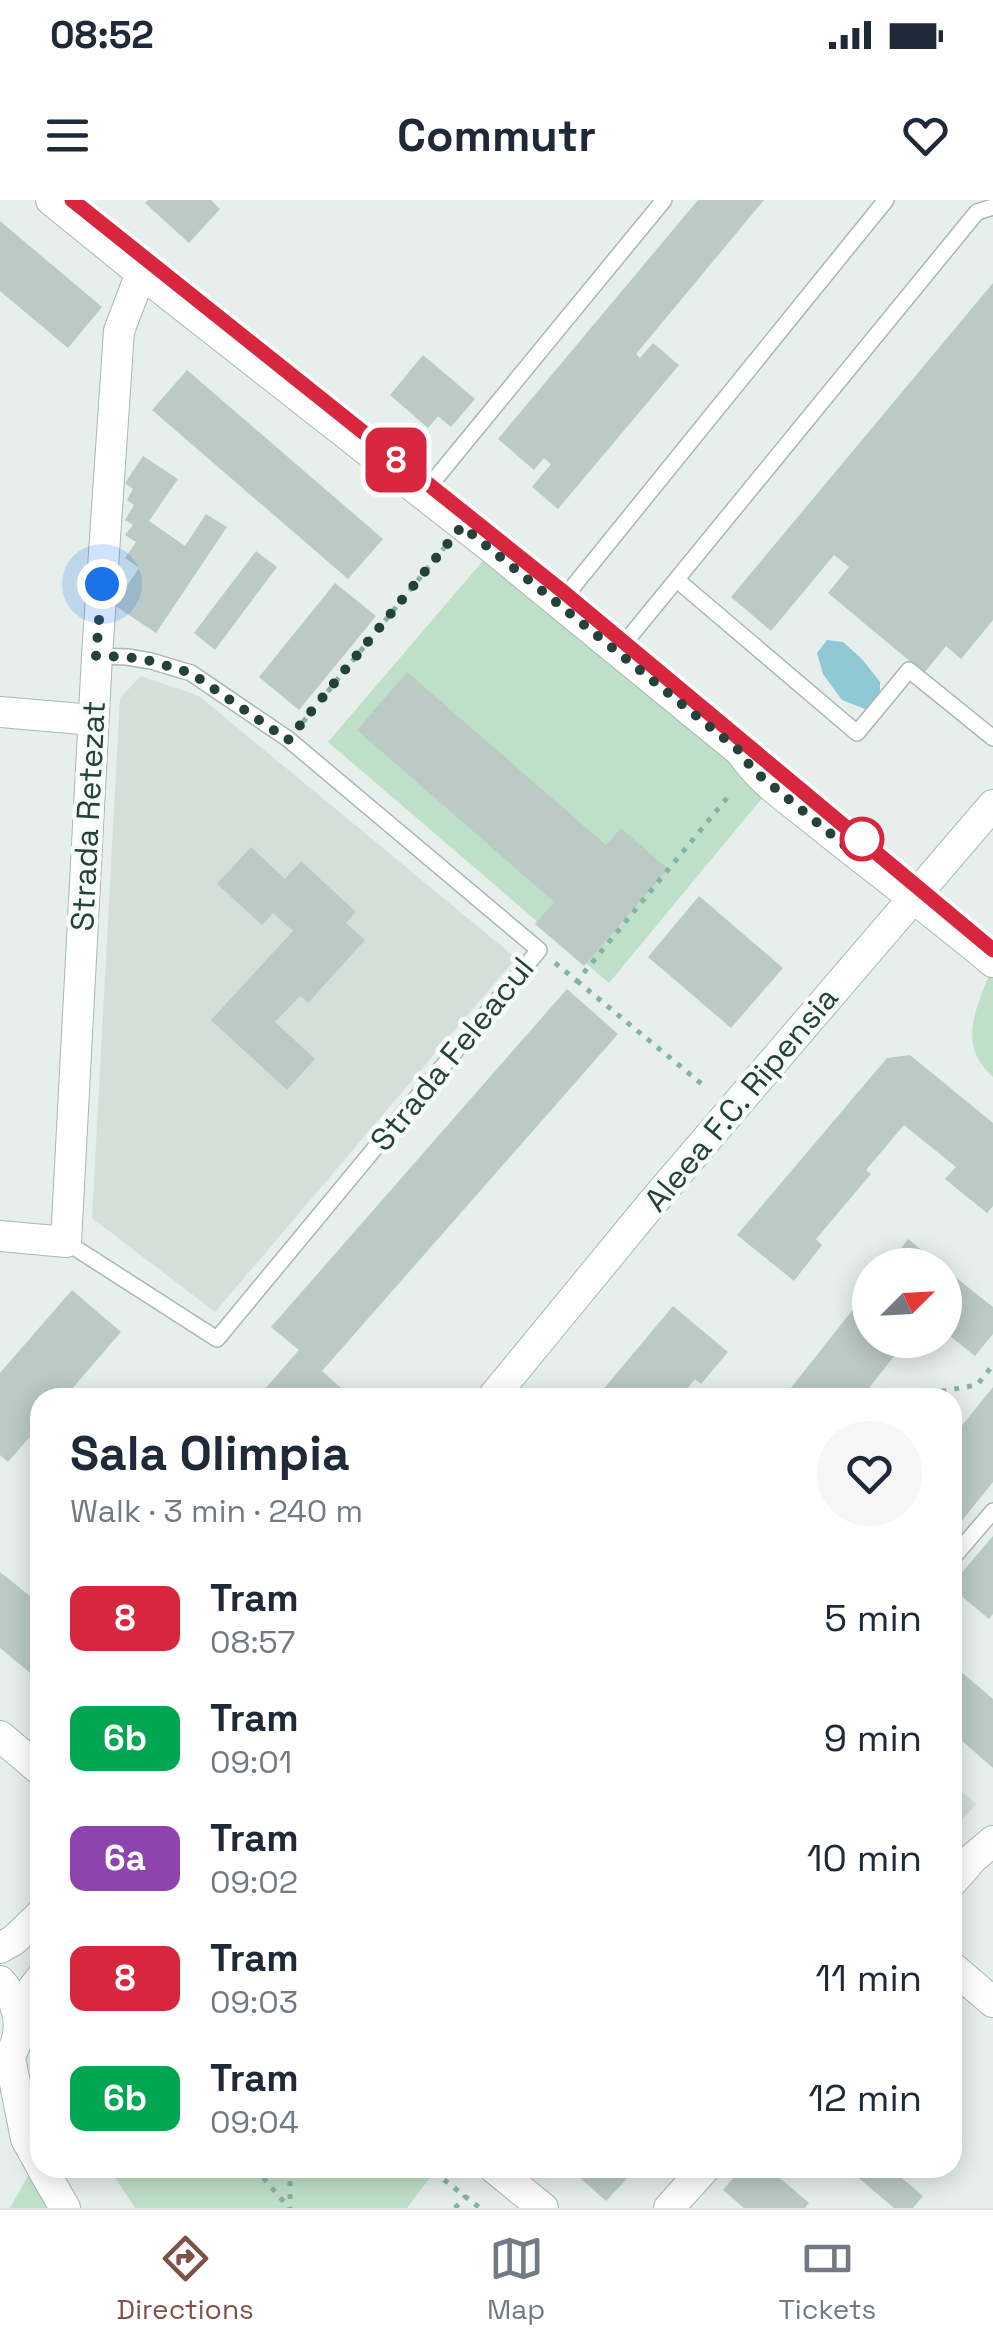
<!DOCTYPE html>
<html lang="en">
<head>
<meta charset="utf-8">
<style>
  :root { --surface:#fff; --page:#f6f6f7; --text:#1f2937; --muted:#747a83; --line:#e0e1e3; --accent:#7f5249 }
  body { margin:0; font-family:"Space Grotesk",sans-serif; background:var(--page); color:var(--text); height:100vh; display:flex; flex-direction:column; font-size:38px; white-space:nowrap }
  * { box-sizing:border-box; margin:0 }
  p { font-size:32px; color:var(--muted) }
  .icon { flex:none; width:55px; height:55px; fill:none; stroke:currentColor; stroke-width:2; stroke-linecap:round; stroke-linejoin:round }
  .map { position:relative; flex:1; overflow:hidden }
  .drawer { position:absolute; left:30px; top:1188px; width:932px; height:790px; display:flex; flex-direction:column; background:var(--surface); border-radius:30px; box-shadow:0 5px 25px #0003 }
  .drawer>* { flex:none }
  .badge { padding:0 20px; border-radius:15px; font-size:35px; line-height:65px }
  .needle { width:65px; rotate:66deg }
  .buttons { position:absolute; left:852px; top:1048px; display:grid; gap:20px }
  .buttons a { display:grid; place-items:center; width:110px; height:110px; border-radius:50%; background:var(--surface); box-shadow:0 5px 25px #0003; font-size:50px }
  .you { position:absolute; width:50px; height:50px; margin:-25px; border:8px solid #fff; border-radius:50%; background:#1a73e8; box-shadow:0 0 0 15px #1a73e833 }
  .map>.badge { position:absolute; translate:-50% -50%; box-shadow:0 0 0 5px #fff }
  .round { display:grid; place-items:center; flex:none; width:105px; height:105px; border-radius:52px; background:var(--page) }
  .summary { display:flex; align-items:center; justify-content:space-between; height:170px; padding:0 40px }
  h1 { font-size:48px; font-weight:800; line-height:75px }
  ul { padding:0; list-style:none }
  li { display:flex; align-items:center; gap:30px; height:120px; padding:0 40px }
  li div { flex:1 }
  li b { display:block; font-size:38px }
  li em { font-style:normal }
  li .badge { min-width:110px; font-weight:700; text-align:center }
  .status { display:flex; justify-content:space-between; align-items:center; height:70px; padding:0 50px; background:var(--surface); direction:ltr }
  .status svg { height:28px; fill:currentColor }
  header { display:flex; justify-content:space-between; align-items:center; height:130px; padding:0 40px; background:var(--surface); font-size:45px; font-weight:800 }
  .tab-bar { display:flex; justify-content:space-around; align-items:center; height:140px; border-top:2px solid var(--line); background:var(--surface); font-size:28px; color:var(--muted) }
  .tab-bar a { display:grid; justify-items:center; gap:5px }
  .tab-bar .current { color:var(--accent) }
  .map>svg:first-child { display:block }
</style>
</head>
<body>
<div class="status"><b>08:52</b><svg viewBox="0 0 49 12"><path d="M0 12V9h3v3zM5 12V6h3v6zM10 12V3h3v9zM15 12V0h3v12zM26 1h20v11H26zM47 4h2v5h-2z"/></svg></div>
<header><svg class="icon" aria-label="menu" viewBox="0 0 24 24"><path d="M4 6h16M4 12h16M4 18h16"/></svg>Commutr<svg class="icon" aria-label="heart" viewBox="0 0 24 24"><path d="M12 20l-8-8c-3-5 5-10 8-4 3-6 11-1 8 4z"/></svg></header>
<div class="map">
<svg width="993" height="2008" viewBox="0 0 993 2008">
  <rect width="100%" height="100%" fill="#e6efeb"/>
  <!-- built -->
  <g fill="#d4dfda">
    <path d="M141 476 199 496 516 758 215 1112 92 1018 120 498Z"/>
    <path d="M953 1584 976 1604 953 1631Z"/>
  </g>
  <!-- green -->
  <g fill="#bfe0c8">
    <path d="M493 349 772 586 609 783 328 542Z"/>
    <path d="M993 764V877C954 842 979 805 993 764Z"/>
    <path d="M40 1955 76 2008H10Z"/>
    <path d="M114 1968H429L434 1972 407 2008H135L115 1977Z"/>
  </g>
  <!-- water -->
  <path fill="#8ec9d4" d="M827 440 843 442 862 459 880 482V501L865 509 842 500 823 474 817 453Z"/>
  <!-- building -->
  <g fill="#bbcac4">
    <path d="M148 0H211L220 9 189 43 145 3Z"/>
    <path d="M698 0H764L636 154 640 158 653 143 679 165 558 309 532 287 551 264 544 258 534 270 498 239Z"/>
    <path d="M0 21 102 107 68 148 0 91Z"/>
    <path d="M993 83V420L961 459 946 446 924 473 828 393 849 367 834 355 771 431 731 397Z"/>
    <path d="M423 155 475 199 451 227 438 216 428 228 390 195Z"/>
    <path d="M187 170 383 339 348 379 152 210Z"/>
    <path d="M143 256 178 279 149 321 185 346 206 314 227 327 156 433 114 405 139 368 125 358 136 342 125 335 133 325 125 320 134 305 127 300 133 289 125 283Z"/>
    <path d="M256 351 277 367 215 450 194 433Z"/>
    <path d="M335 383 376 416 299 510 259 477Z"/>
    <path d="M407 472 606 645 621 628 668 669 584 766 535 724 554 702 357 530Z"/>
    <path d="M251 647 285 679 301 661 356 712 346 723 365 740 308 803 300 796 275 822 315 859 287 890 211 820 293 731 273 713 262 725 217 684Z"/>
    <path d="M699 696 783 768 731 828 648 757Z"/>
    <path d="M567 789 618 834 322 1171 341 1188 333 1198H257L299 1150 271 1127Z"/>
    <path d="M910 855 993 923V1006L987 1013 945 979 956 967 904 925 866 970 871 974 816 1039 822 1045 794 1081 737 1035 887 858Z"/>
    <path d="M908 1039 940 1065H888Z"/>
    <path d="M945 1069 993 1107V1134L975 1156 945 1132Z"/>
    <path d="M870 1088V1140H907L861 1198H783Z"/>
    <path d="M72 1090 121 1132 64 1198H40V1225L8 1262 0 1255V1173Z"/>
    <path d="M673 1106 728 1152 701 1184 695 1179 680 1198H596Z"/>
    <path d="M993 1187V1282L952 1333V1238Z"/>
    <path d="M993 1336V1414L989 1419 952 1388V1384Z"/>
    <path d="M0 1372 40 1404V1481L0 1448Z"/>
    <path d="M952 1464 993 1499V1568L952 1532Z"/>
    <path d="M569 1968H637L606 2001Z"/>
    <path d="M742 1968H768L809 2003 805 2008H744L723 1990Z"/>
    <path d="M847 1968H890L923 1996 913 2008H894Z"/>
  </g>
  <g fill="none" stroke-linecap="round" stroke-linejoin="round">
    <defs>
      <g id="lane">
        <path d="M422 295 664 0"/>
        <path d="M677 380 857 533 909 470 993 538"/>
        <path d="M559 404 886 0"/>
        <path d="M618 451 977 12 993 7"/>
        <path d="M66 1042 217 1139 539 750 288 539 191 473 151 461 127 457 97 456"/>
        <path d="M952 1359 993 1311"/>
      </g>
      <g id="street">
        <path d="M51 0 141 73 493 349 741 552C760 581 789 600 815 621 874 669 935 713 993 762"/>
        <path d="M0 512 93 520"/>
        <path d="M0 1036 66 1042 97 456 119 131 141 73"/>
        <path d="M952 1682 973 1658 993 1641"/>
        <path d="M952 1767 993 1802"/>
        <path d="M494 1968 543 2008"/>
        <path d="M669 2008 705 1968"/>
      </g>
      <g id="secondary">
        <path d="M492 1198 653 1002 993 605"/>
        <path d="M0 1536 40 1570"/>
        <path d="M0 1748 14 1740 40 1715"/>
        <path d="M0 1781C24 1808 26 1841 0 1868"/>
        <path d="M18 1808 40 1779"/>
        <path d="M10 1858 26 1939 40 1964"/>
        <path d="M42 1968 65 2008"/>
      </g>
    </defs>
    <!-- lane casing -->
    <use href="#lane" stroke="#a8b8b2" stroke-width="18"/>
    <!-- street casing -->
    <use href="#street" stroke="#a8b8b2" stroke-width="32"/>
    <!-- secondary casing -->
    <use href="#secondary" stroke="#a4bbb3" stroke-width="32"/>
    <!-- path -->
    <g stroke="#86b3a5" stroke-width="5" stroke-dasharray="5 8" stroke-linecap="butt">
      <path d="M303 522 444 348"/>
      <path d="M555 763 577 781 731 593"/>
      <path d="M577 781 703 885"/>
      <path d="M903 1198 977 1185 993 1165"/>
      <path d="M255 1968 289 2008"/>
      <path d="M290 1968V2008"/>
      <path d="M408 1968 434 1972 480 2008"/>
      <path d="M455 2008 466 1996"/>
    </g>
    <!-- lane -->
    <use href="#lane" stroke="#fff" stroke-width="15"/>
    <!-- street -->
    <use href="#street" stroke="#fff" stroke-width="30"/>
    <!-- secondary -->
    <use href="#secondary" stroke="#fff" stroke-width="30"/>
    <!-- tram -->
    <path stroke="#5f7d75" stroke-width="2.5" d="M71 0 566 395 993 750"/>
  </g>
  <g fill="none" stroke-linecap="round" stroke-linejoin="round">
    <defs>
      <path id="line" d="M72 0 566 394 993 750"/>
    </defs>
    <!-- line casing -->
    <use href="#line" stroke="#fff" stroke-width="22"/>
    <!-- line -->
    <use href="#line" stroke="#d7263d" stroke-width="15"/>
    <!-- walk -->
    <path stroke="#24423a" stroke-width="10" stroke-dasharray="0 18" d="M102 384 96 456 127 457 151 461 191 473 288 540 462 326 741 552 752 569 854 653 862 639"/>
  </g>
  <!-- markers -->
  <circle fill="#fff" stroke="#d7263d" stroke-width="5" cx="862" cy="639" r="20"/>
  <g text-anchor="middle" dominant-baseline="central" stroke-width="9" stroke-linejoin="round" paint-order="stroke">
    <!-- street labels -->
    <g font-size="32" fill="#24423a" stroke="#f7fbf9">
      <text transform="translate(88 616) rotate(-87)">Strada Retezat</text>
      <text transform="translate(452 854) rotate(-51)">Strada Feleacul</text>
      <text transform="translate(741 899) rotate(-50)">Aleea F.C. Ripensia</text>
    </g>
  </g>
</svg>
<div class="buttons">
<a><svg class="needle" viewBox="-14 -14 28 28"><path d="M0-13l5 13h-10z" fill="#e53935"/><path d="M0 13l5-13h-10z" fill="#747a83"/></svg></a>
</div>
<div class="you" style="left:102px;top:384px"></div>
<b class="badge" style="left:396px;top:260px;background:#d7263d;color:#fff">8</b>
<section class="drawer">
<div class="summary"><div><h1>Sala Olimpia</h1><p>Walk · 3 min · 240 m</p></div><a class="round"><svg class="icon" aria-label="heart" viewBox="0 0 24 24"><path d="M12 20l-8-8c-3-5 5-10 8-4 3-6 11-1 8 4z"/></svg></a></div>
<ul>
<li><span class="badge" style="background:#d7263d;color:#fff">8</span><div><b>Tram</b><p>08:57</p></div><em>5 min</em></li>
<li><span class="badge" style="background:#00a651;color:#fff">6b</span><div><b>Tram</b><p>09:01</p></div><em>9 min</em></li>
<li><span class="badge" style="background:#8e44ad;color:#fff">6a</span><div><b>Tram</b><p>09:02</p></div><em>10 min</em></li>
<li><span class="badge" style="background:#d7263d;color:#fff">8</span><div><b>Tram</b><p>09:03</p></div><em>11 min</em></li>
<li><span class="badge" style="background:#00a651;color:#fff">6b</span><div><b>Tram</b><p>09:04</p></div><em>12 min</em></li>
</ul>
</section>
</div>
<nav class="tab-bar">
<a class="current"><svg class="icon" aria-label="directions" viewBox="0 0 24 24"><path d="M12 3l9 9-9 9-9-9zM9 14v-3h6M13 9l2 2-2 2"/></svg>Directions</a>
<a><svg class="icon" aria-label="map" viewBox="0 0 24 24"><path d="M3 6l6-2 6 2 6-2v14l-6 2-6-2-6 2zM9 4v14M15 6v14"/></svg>Map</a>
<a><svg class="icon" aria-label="tickets" viewBox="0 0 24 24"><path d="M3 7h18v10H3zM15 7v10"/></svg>Tickets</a>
</nav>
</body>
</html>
